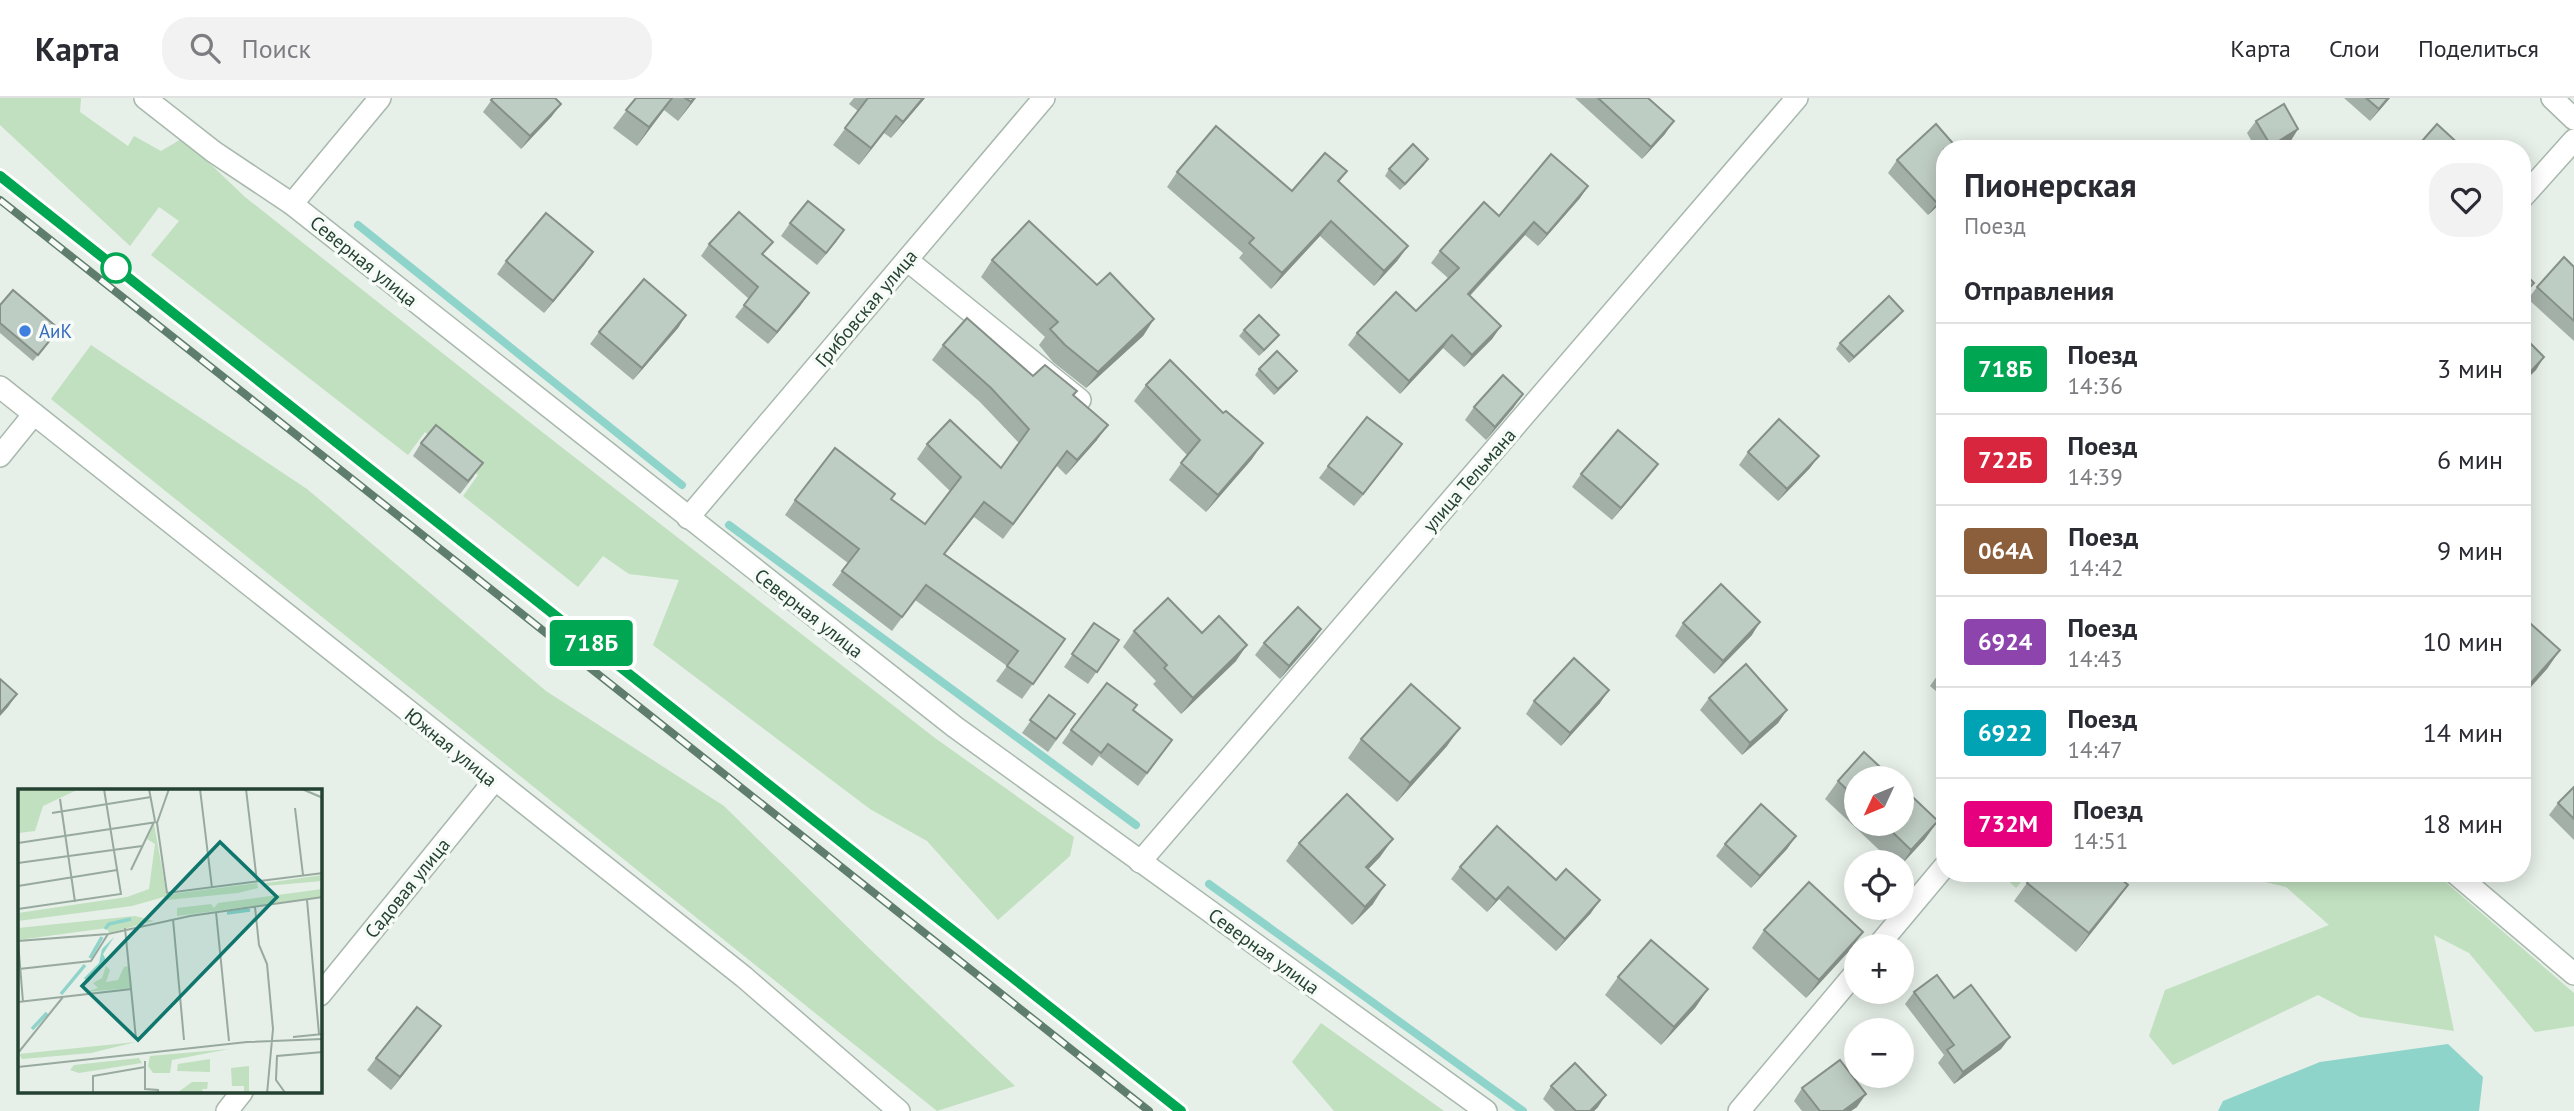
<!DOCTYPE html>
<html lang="ru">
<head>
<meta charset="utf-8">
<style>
  :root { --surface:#fff; --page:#f2f2f3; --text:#2b2b33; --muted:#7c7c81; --line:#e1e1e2 }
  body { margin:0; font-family:"PT Sans",sans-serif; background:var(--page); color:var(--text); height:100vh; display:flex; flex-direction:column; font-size:26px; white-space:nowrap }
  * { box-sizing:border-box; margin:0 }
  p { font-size:23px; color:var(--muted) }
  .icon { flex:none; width:38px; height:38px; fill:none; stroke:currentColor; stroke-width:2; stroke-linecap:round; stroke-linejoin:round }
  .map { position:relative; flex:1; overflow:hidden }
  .details { position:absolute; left:1936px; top:42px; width:595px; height:742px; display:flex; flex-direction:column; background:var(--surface); border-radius:28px; box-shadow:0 4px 18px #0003 }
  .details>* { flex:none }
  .badge { padding:0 14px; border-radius:5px; font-size:24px; line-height:46px }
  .needle { width:46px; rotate:226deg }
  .fabs { position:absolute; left:1844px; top:668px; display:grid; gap:14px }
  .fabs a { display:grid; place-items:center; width:70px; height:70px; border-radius:50%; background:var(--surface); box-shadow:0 4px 18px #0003; font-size:35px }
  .map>.badge { position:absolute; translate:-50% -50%; box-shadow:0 0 0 4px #fff }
  h2 { padding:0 28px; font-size:26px; line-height:63px }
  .round { display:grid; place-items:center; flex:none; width:74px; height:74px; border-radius:28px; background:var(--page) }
  .headline { display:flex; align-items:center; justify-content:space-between; height:119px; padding:0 28px }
  h1 { font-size:33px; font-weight:700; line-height:52px }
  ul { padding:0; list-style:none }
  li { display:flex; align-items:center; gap:21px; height:91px; padding:0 28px; border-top:2px solid var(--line) }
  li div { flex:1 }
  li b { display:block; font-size:26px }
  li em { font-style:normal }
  li .badge { min-width:77px; font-weight:700; text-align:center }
  header { display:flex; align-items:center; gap:42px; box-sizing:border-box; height:98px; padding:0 35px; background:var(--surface); border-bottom:2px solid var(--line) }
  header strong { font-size:33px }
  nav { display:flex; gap:38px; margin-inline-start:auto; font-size:24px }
  .search { width:490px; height:63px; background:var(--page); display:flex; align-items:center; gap:18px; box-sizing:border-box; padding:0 24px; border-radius:28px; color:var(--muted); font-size:26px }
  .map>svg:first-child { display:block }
</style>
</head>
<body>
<header>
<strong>Карта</strong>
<div class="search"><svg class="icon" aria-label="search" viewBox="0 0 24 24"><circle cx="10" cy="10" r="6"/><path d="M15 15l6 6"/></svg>Поиск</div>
<nav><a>Карта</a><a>Слои</a><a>Поделиться</a></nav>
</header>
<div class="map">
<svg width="2574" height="1013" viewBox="0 0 2574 1013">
  <rect width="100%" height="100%" fill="#e6efe8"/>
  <!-- green -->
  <g fill="#c0e0bf">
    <path d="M0 0H81L80 14 128 48 134 38 161 53 183 40 245 99 546 337 935 640 1074 739 1070 758 998 822 927 743 870 711 653 547 679 482 629 476 603 458 578 489 463 398 478 377 425 334 408 357 151 157 179 123 159 109 130 148 0 27Z"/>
    <path d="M91 247 307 391 546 593 724 708 874 855 1015 988 937 1013 51 301Z"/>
    <path d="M2000 775H2029L2016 790Z"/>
    <path d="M2227 775H2435L2574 895V928L2535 934 2469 855 2434 837 2454 933 2360 919 2318 897 2173 967 2149 938 2165 892 2329 827 2286 789Z"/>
    <path d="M1321 925 1444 1013H1334L1292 964Z"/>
  </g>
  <!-- water -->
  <path fill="#8ed4ca" d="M2448 946 2483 979 2479 1013H2218L2223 1003 2320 964Z"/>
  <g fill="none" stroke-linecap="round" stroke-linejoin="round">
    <!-- stream -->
    <g stroke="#8ed4ca" stroke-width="8">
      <path d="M358 127 682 387"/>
      <path d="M729 427 1136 727"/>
      <path d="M1209 786 1523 1013"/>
    </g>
    <defs>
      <g id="minor">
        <path d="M145 0 214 54 292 106 955 629 1486 1013"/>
        <path d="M2552 0 2574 21"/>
        <path d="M2522 100 2574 42"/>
        <path d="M292 106 380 0"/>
        <path d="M907 162 1080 302"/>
        <path d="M0 289 744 879 899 1013"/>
        <path d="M0 358 34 316"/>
        <path d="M688 420 1044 0"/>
        <path d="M1140 764 1797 0"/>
        <path d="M2455 775 2574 876"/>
        <path d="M1877 849 1944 769"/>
        <path d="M320 897 494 683"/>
        <path d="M227 1013 242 994"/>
        <path d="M1739 1013 1857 873"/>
      </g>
    </defs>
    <!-- minor casing -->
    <use href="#minor" stroke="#a8b8ad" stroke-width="24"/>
    <!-- minor -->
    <use href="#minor" stroke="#fff" stroke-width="21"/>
    <defs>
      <g id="rail">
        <path d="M0 78 1180 1013"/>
        <path d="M0 102 1149 1013"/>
      </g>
    </defs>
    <!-- rail casing -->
    <use href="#rail" stroke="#5f7d6c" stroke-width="8"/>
    <!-- rail -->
    <use href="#rail" stroke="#f7fbf8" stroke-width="5" stroke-dasharray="16" stroke-linecap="butt"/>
  </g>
  <!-- wall -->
  <g fill="#a3b0a8">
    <path d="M493 0 552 18 521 51 483 14Z"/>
    <path d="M636 0H696L678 23 664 12 637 48 613 30Z"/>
    <path d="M854 0H925L891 40 884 35 859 67 833 47 858 13 849 6Z"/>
    <path d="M1575 0H1648L1665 36 1642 61Z"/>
    <path d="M2344 0H2390L2370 23Z"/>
    <path d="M2256 23 2298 31 2290 44 2278 51H2256L2247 35Z"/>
    <path d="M1897 62 1944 102 1928 117 1888 75Z"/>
    <path d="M1424 67 1400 92 1385 78 1389 71Z"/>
    <path d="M1347 73 1339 84 1408 148 1397 163 1374 188 1320 138 1271 191 1239 160 1243 155 1167 89 1177 74 1292 93Z"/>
    <path d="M1588 88 1580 100 1538 148 1525 137 1470 198 1501 228 1492 241 1464 269 1443 250 1400 296 1348 247 1357 235 1416 213 1448 180 1431 165 1440 153 1499 118Z"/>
    <path d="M790 125 844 132 817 167 781 138Z"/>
    <path d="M709 146 763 157 809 195 800 208 768 246 735 219 749 201 701 158Z"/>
    <path d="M593 154 584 167 544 215 497 176 506 163Z"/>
    <path d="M992 162 1097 187 1154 221 1143 238 1086 290 1053 264 1039 247 1045 239 981 179Z"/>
    <path d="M2574 169V243L2528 201 2537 189Z"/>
    <path d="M0 207 59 231 33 263 0 235Z"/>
    <path d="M686 217 678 230 633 282 590 246 599 234Z"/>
    <path d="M1898 219 1849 265 1836 251 1840 245Z"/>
    <path d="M1244 232 1279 237 1274 243 1259 258 1239 238Z"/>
    <path d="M943 247 1077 293 1074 298 1097 342 1066 377 1057 368 1003 441 974 419 945 456 1065 541 1022 601 996 583 1007 568 915 502 892 533 832 487 848 465 785 417 795 402 891 401 925 426 950 393 917 361 927 346 1001 370 1019 345 980 304 932 262Z"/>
    <path d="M1259 271 1297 273 1292 279 1274 297 1255 277Z"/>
    <path d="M1146 287 1223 315 1252 361 1206 414 1169 382 1187 357 1134 303Z"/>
    <path d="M1474 309H1514L1486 342 1465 322Z"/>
    <path d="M421 345 474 378 460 396 413 358Z"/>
    <path d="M1402 346 1354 408 1319 380 1328 368Z"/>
    <path d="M1748 354 1810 370 1778 403 1739 367Z"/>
    <path d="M1581 376 1649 378 1612 422 1572 389Z"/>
    <path d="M1094 525 1119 542 1088 586 1064 569Z"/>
    <path d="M1683 525 1752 537 1714 576 1675 538Z"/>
    <path d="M1321 531 1313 543 1280 581 1255 557 1264 545Z"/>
    <path d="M1134 533 1202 535 1236 563 1181 616 1153 586 1156 583 1123 549Z"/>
    <path d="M1944 568V600L1930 588Z"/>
    <path d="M1049 597 1075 616 1048 654 1022 635Z"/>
    <path d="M1709 600 1787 612 1778 625 1742 657 1700 612Z"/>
    <path d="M1534 603 1600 605 1561 648 1526 616Z"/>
    <path d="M1133 612 1172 642 1138 688 1099 658 1092 668 1062 645 1071 632Z"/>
    <path d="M1361 641 1447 648 1397 704 1348 660Z"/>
    <path d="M1857 681V726H1902L1925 741 1902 766V765H1893L1825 701 1838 683Z"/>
    <path d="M2574 689V742L2549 717 2558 705Z"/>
    <path d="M1796 738 1787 751 1751 790 1716 758 1725 746Z"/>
    <path d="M1299 745 1380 759 1368 771 1373 806 1352 827 1286 763Z"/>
    <path d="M1460 769 1591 815 1556 853 1499 801 1487 814 1451 781Z"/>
    <path d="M2027 785 2128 787 2115 805 2076 854 2014 803Z"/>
    <path d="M1764 832 1850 852 1806 900 1752 850Z"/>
    <path d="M1618 879 1708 891 1695 910 1661 947 1605 897Z"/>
    <path d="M1914 894 1954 900 2010 939 2001 951 1954 986 1938 965 1944 957 1905 906Z"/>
    <path d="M441 928 391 992 367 972 376 960Z"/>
    <path d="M1551 988 1598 1009 1594 1013H1555L1543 1001Z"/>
    <path d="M1802 990 1857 1009 1851 1013H1802L1794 1003Z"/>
  </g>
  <!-- shaded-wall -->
  <g fill="#859088">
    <path d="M673 0 637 48 649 29Z"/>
    <path d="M694 0H696L678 23Z"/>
    <path d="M923 0H925L891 40 903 24Z"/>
    <path d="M2388 0H2390L2370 23 2379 11Z"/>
    <path d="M561 6 552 18 521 51 530 38Z"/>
    <path d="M896 18 884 35 859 67 871 50Z"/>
    <path d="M1674 23 1665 36 1642 61 1651 49Z"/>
    <path d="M2298 31 2290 44 2278 51H2269L2271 48Z"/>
    <path d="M1428 61 1424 67 1400 92 1405 86Z"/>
    <path d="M1588 88 1580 100 1538 148 1547 136Z"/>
    <path d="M1944 98V102L1928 117 1937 105Z"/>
    <path d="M1331 123 1320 138 1271 191 1282 175Z"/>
    <path d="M1534 124 1525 137 1459 209 1468 196Z"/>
    <path d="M844 132 836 144 817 167 826 155Z"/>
    <path d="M1408 148 1397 163 1374 188 1384 173Z"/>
    <path d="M593 154 584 167 544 215 553 203Z"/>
    <path d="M2534 185 2525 197 2522 200V197Z"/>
    <path d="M809 195 800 208 768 246 777 234Z"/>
    <path d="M1903 213 1898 219 1849 265 1854 259Z"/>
    <path d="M686 217 678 230 633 282 642 270Z"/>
    <path d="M1154 221 1143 238 1086 290 1098 274Z"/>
    <path d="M1501 228 1492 241 1464 269 1472 257Z"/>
    <path d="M1279 237 1274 243 1259 258 1264 252Z"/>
    <path d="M1452 237 1443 250 1400 296 1409 283Z"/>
    <path d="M2544 259 2536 272 2522 286V283Z"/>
    <path d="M1297 273 1292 279 1274 297 1278 291Z"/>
    <path d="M1523 296 1514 309 1486 342 1495 329Z"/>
    <path d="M1108 327 1097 342 1066 377 1077 362Z"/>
    <path d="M1263 345 1252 361 1206 414 1218 397Z"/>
    <path d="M1402 346 1393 359 1354 408 1363 396Z"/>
    <path d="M1819 358 1810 370 1778 403 1787 391Z"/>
    <path d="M1658 366 1649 378 1612 422 1621 410Z"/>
    <path d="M984 404 974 419 933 470 944 456Z"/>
    <path d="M1760 524 1752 537 1714 576 1723 563Z"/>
    <path d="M1321 531 1313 543 1280 581 1289 568Z"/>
    <path d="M1247 547 1236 563 1181 616 1193 600Z"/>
    <path d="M2560 552 2547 571 2522 599V595Z"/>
    <path d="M1609 592 1600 605 1561 648 1570 635Z"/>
    <path d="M17 596 8 609 0 618V615Z"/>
    <path d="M1787 612 1778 625 1742 657 1750 645Z"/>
    <path d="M1460 630 1447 648 1397 704 1410 685Z"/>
    <path d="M1938 723 1925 741 1902 766 1911 752Z"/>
    <path d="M1796 738 1787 751 1751 790 1760 778Z"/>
    <path d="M1393 741 1380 759 1353 787 1366 769Z"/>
    <path d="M1385 787 1373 806 1352 827 1365 809Z"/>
    <path d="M2128 787 2115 805 2076 854 2089 835Z"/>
    <path d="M1508 789 1499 801 1487 814 1496 802Z"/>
    <path d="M1600 802 1591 815 1556 853 1565 841Z"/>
    <path d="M1863 834 1850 852 1806 900 1819 882Z"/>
    <path d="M1708 891 1695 910 1661 947 1674 929Z"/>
    <path d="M441 928 432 940 391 992 400 979Z"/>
    <path d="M2010 939 2001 951 1954 986 1963 974Z"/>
    <path d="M1866 996 1857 1009 1851 1013H1843Z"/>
    <path d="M1606 997 1598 1009 1594 1013H1590Z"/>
  </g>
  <!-- building -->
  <g fill="#becdc3" stroke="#859088" stroke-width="2">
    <path d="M493 0H555L561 6 530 38 491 2Z"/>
    <path d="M636 0H672L649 29 626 12Z"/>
    <path d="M685 0H694L691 4Z"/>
    <path d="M868 0H923L903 24 896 18 871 50 845 30Z"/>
    <path d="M1598 0H1648L1674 23 1651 49Z"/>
    <path d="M2366 0H2388L2379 11Z"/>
    <path d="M2284 6 2298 31 2271 48 2256 23Z"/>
    <path d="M1936 26 1958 51H1944V98L1937 105 1897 62Z"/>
    <path d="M2437 26 2464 51H2415Z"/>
    <path d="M1216 28 1292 93 1325 55 1347 73 1338 83 1408 148 1384 173 1331 123 1282 175 1249 145 1254 140 1177 74Z"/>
    <path d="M1413 46 1428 61 1405 86 1389 71Z"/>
    <path d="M1551 56 1588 88 1547 136 1534 124 1468 196 1501 228 1472 257 1452 237 1409 283 1357 235 1396 194 1416 213 1459 170 1440 153 1484 104 1499 118Z"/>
    <path d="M808 103 844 132 826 155 790 125Z"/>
    <path d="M739 114 773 144 762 156 809 195 777 234 744 207 758 189 709 146Z"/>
    <path d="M546 115 593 154 553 203 506 163Z"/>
    <path d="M1029 123 1097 187 1110 175 1154 221 1098 274 1065 247 1050 231 1058 224 992 162Z"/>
    <path d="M2564 159 2574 169V223L2537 189Z"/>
    <path d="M2522 173 2534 185 2522 197Z"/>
    <path d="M644 181 686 217 642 270 599 234Z"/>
    <path d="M13 192 59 231 38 257 0 225V207Z"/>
    <path d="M1889 198 1903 213 1854 259 1840 245Z"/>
    <path d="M1259 217 1279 237 1264 252 1244 232Z"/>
    <path d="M967 220 1033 278 1045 267 1077 293 1073 297 1108 327 1077 362 1067 353 1013 426 984 404 944 456 1065 541 1033 586 1007 568 1018 553 926 487 902 519 842 473 859 451 795 402 835 350 895 396 891 401 925 426 961 379 927 346 950 322 1001 370 1029 331 991 290 943 247Z"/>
    <path d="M2522 237 2544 259 2522 283Z"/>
    <path d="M1277 253 1297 273 1278 291 1259 271Z"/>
    <path d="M1170 262 1223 315 1226 313 1263 345 1218 397 1181 365 1200 342 1146 287Z"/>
    <path d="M1503 277 1523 296 1495 329 1474 309Z"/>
    <path d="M1367 319 1402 346 1363 396 1328 368Z"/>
    <path d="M1779 321 1819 358 1787 391 1748 354Z"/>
    <path d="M436 327 483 365 468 383 421 345Z"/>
    <path d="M1618 332 1658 366 1621 410 1581 376Z"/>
    <path d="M1721 486 1760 524 1723 563 1683 525Z"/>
    <path d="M1168 500 1202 535 1219 518 1247 547 1193 600 1164 570 1167 567 1134 533Z"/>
    <path d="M1298 509 1321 531 1289 568 1264 545Z"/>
    <path d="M2522 518 2560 552 2522 595Z"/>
    <path d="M1094 525 1119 542 1097 574 1072 556Z"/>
    <path d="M1574 560 1609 592 1570 635 1534 603Z"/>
    <path d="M1746 566 1787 612 1750 645 1709 600Z"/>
    <path d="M0 581 17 596 0 615Z"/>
    <path d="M1107 585 1137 607 1133 612 1172 642 1147 675 1108 646 1101 655 1071 632Z"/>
    <path d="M1411 586 1460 630 1410 685 1361 641Z"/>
    <path d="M1049 597 1075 616 1056 641 1030 622Z"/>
    <path d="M1864 654 1893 681H1857V701L1838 683Z"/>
    <path d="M1902 689 1938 723 1911 752 1884 726H1902Z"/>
    <path d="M2574 689V721L2558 705Z"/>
    <path d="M1347 696 1393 741 1366 769 1385 787 1365 809 1299 745Z"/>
    <path d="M1761 706 1796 738 1760 778 1725 746Z"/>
    <path d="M1497 728 1556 782 1566 771 1600 802 1565 841 1508 789 1496 802 1460 769Z"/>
    <path d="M2034 775H2114L2128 787 2089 835 2027 785Z"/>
    <path d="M1809 784 1863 834 1819 882 1764 832Z"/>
    <path d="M1651 842 1708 891 1674 929 1618 879Z"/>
    <path d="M1937 877 1954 900 1971 887 2010 939 1963 974 1947 952 1954 947 1914 894Z"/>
    <path d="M417 909 441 928 400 979 376 960Z"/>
    <path d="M1840 962 1866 996 1843 1013H1820L1802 990Z"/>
    <path d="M1575 965 1606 997 1590 1013H1576L1551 988Z"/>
  </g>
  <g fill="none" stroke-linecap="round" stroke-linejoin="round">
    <defs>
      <path id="line" d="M0 78 1181 1013"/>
    </defs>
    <!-- line casing -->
    <use href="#line" stroke="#fff" stroke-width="16"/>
    <!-- line -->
    <use href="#line" stroke="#00a651" stroke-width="10"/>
  </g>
  <!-- markers -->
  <circle fill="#fff" stroke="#00a651" stroke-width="3.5" cx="116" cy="170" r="14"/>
  <circle fill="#3f7fe0" stroke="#f7fbf8" stroke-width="2.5" cx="25" cy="233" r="7"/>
  <g text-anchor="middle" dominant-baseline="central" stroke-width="7" stroke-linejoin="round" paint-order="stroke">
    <!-- street labels -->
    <g font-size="19" fill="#244231" stroke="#f7fbf8">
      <text transform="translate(364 163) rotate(39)">Северная улица</text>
      <text transform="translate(866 210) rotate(-50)">Грибовская улица</text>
      <text transform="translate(1469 382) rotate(-49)">улица Тельмана</text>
      <text transform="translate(809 515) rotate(38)">Северная улица</text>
      <text transform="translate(451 649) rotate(39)">Южная улица</text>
      <text transform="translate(407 790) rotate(-51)">Садовая улица</text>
      <text transform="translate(1264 853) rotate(36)">Северная улица</text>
    </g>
    <!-- shop labels -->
    <g font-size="19" fill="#366cbe" stroke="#f7fbf8" text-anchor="start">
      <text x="39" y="233">АиК</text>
    </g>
  </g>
  <!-- overview -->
  <g transform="translate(18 691)">
    <rect width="304" height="304" fill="#e6efe8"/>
    <path d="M0 0H61L25 17 17 42 0 44ZM136 35 149 107 114 117 0 132V124L109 108 131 100 137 55 129 50ZM304 86V92L248 97V94ZM239 94 240 99 220 104 149 111 152 105ZM304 100V108L159 127V119L193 115 196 119 200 114ZM117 127 136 132 91 144 89 139 0 151V139ZM88 177 92 181 88 193 100 191 106 178 111 177 114 199 67 203 80 199 75 194 84 189ZM118 253 73 264 4 270 1 265ZM211 260 154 271 152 284H135L130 277 132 267ZM121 269 124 274 61 284 52 281 56 276ZM192 270V283L159 282 160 275ZM231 277V304H226V297H214L213 279ZM174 293H190L189 300H184L185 304H159Z" fill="#c0e0bf"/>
    <path d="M96 148 85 165 88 171 70 194 66 189 81 174 84 160Z" fill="#8ed4ca"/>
    <path fill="none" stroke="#8ed4ca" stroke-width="3.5" d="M209 124 232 121M87 140 91 135 113 130M72 169 84 148M43 205 67 176M14 240 29 224"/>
    <path fill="none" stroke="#98aa9f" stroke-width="2" d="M131 0 137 32M151 0 139 34 149 104 305 84M182 0 194 99M228 0 239 93M284 0 305 9M42 10 57 113M277 19 285 86M34 24 133 8M0 54 139 33M0 74 124 57M113 81 136 33M0 97 99 81M289 111 301 245M237 118 241 156 249 175 255 240 249 305M0 120 103 105 86 0M198 123 211 252M155 130 166 251M107 139 118 250M1 180 73 172 90 145M0 213 114 200M5 213 0 152 90 145 172 127 305 108M275 248 305 245M0 264 45 208M127 272V300L140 301V305M0 278 229 253 305 250M75 305V287L127 278M268 305 258 291 259 267 305 263"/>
    <path fill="#0f766e" fill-opacity="0.15" stroke="#0f766e" stroke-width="3.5" d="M202 53 259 108 120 251 64 197Z"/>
    <rect width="304" height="304" fill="none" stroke="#244231" stroke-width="3.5"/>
  </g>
</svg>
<div class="fabs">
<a><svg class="needle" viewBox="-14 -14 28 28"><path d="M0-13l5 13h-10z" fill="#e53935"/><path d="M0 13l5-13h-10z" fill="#7c7c81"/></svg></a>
<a><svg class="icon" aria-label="locate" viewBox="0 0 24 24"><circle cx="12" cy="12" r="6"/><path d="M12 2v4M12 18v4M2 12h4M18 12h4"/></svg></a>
<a>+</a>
<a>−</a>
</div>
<b class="badge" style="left:591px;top:545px;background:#00a651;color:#fff">718Б</b>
<section class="details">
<div class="headline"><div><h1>Пионерская</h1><p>Поезд</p></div><a class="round"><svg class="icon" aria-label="heart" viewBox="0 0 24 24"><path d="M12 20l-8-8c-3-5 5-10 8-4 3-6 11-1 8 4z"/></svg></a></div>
<h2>Отправления</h2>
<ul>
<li><span class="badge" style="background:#00a651;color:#fff">718Б</span><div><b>Поезд</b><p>14:36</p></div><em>3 мин</em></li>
<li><span class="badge" style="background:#d7263d;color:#fff">722Б</span><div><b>Поезд</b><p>14:39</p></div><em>6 мин</em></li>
<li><span class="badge" style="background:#8b5e3c;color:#fff">064А</span><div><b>Поезд</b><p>14:42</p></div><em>9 мин</em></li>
<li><span class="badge" style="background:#8e44ad;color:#fff">6924</span><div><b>Поезд</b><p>14:43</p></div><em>10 мин</em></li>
<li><span class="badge" style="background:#00a3b4;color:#fff">6922</span><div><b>Поезд</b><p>14:47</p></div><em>14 мин</em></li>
<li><span class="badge" style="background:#e6007e;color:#fff">732М</span><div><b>Поезд</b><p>14:51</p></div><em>18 мин</em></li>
</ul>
</section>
</div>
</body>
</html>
